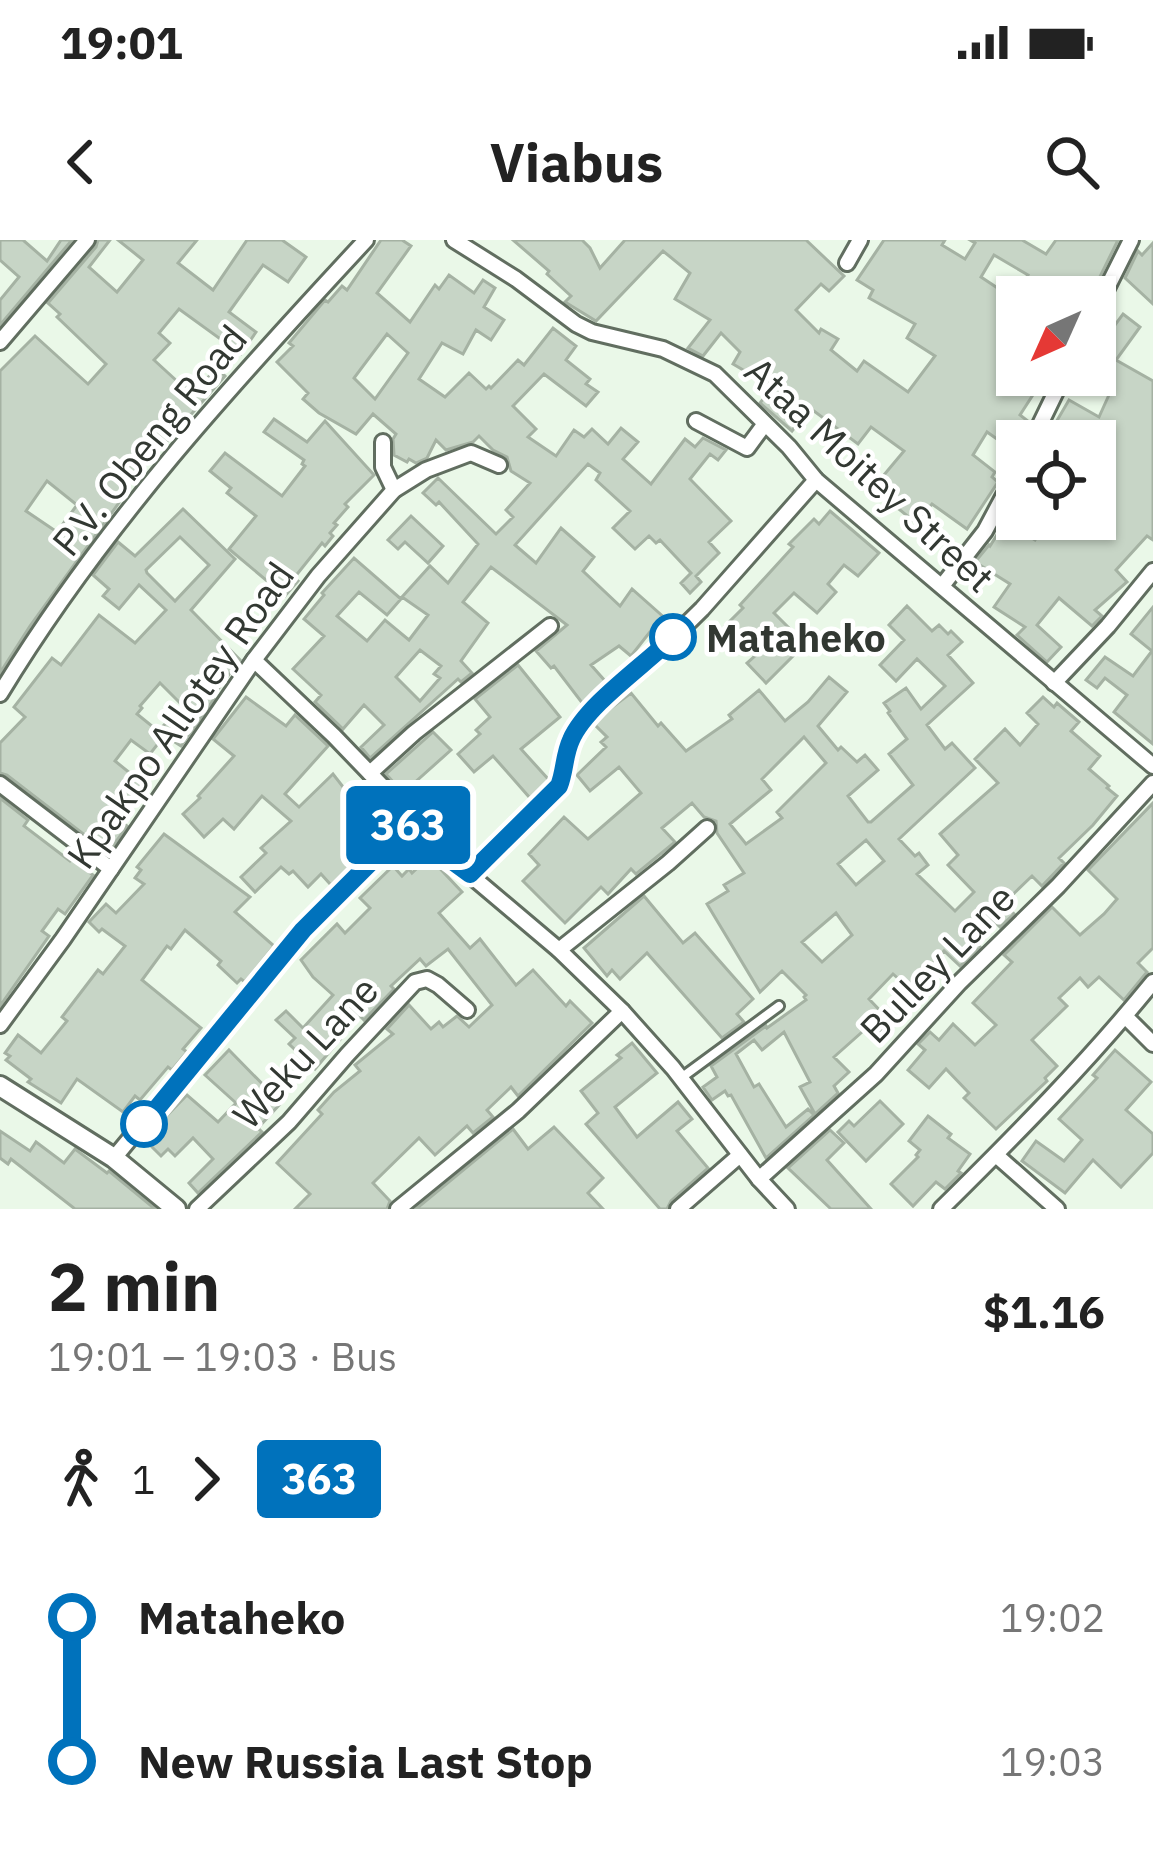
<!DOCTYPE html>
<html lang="en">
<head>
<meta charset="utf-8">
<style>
  :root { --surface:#fff; --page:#f6f6f6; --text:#222; --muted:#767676 }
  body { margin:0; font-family:"IBM Plex Sans",sans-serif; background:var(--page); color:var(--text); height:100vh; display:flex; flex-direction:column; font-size:45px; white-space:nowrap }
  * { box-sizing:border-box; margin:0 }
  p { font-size:39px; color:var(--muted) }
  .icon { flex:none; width:66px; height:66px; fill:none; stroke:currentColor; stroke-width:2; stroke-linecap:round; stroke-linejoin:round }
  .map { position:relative; height:969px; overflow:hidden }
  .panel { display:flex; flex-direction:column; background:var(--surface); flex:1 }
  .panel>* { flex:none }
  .badge { padding:0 24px; border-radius:9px; font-size:42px; line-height:78px }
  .needle { width:78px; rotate:225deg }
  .tools { position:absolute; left:996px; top:36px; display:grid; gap:24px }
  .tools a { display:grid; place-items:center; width:120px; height:120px; border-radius:0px; background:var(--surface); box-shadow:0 3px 9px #0004; font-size:60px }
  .map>.badge { position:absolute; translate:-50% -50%; box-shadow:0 0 0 6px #fff }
  .legs { display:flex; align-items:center; gap:18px; height:132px; padding:0 48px; font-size:39px }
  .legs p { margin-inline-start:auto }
  .summary { display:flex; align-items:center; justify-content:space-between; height:204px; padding:0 48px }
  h1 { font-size:66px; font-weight:800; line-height:90px }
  ul { padding:0 48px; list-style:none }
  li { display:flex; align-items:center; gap:42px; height:144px; font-size:45px }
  li i { display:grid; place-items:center; width:18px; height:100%; margin:0 15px; background:currentColor }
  li i::after { content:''; width:30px; height:30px; margin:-15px; border:9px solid; border-radius:50%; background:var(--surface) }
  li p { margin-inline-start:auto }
  li:first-child i { background:linear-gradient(#0000 50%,currentColor 0) }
  li:last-child i { background:linear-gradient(currentColor 50%,#0000 0) }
  .status { display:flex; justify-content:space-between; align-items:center; height:84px; padding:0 60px; background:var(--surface); direction:ltr }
  .status svg { height:33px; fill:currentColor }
  header { display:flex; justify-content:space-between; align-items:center; height:156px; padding:0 48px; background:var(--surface); font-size:54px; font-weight:800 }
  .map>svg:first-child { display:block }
</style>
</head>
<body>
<div class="status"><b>19:01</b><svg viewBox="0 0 49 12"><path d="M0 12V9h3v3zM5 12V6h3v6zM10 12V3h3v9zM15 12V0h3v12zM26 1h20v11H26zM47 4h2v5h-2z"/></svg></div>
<header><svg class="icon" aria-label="back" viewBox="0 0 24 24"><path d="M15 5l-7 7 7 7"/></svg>Viabus<svg class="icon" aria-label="search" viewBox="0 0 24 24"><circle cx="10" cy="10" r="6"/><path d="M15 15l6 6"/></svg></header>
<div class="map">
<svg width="1153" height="969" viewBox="0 0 1153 969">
  <rect width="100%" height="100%" fill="#eaf8e8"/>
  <!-- building -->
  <g fill="#c7d5c6" stroke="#a5b2a3" stroke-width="3" fill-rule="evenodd">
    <path d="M0 0H23L47 21 61 0H72L0 85V60L19 37 0 20Z"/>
    <path d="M98 0H110L89 27 117 52 143 20 118 0H197L178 23 213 50 247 0H282L306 17 288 42 263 25 229 72 256 92 241 114 179 69 159 93 170 103 154 120 178 142 181 139 195 151 217 128 225 136 187 179 188 180 138 231 123 250 126 253 30 386 0 433V131L35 96 88 144 106 124 57 77 60 74 48 63 96 7ZM47 241 77 265 57 292 26 271Z"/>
    <path d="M381 0H402L411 6 377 53 410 82 435 45 439 49 449 35 474 53 483 40 495 48 484 67 504 80 491 100 476 90 463 114 442 103 419 139 445 157 469 133 486 149 489 146 491 148 518 120 524 125 553 88 576 106 566 120 590 139 586 144 598 152 586 166 544 134 513 166 536 189 528 197 556 216 574 190 584 197 592 189 608 204 621 188 638 202 623 219 651 244 685 199 695 207 703 198 726 210 718 220 710 214 690 239 731 281 709 302 719 313 696 336 701 342 690 353 681 343 691 333 660 300 656 303 649 296 635 309 613 288 630 271 596 240 600 233 588 224 515 305 536 323 561 288 594 317 583 331 620 366 632 349 667 380 656 391 653 388 631 416 619 406 591 425 606 442 583 464 554 426 551 428 536 411 567 385 491 327 463 362 488 383 461 421 472 433 461 442 458 439 370 518 361 507 384 485 364 465 343 489 315 462 321 455 293 429 324 396 304 379 324 355 322 353 354 318 401 359 387 375 359 352 337 376 367 401 385 380 409 400 428 375 402 357 430 326 448 343 478 304 439 262 436 265 423 253 438 238 496 294 513 277 506 270 530 243 511 231 507 217 493 210 479 196 473 202 446 210 436 200 427 218 416 223 409 219 407 222 394 215 393 199 396 194 373 174 356 194 319 173 303 159 308 153 277 122 293 106 289 103 325 60 328 62 342 46 347 50ZM387 94 408 113 375 159 354 138ZM420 410 441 426 434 434 440 438 420 461 396 437Z"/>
    <path d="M513 0H582L590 8 600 28 625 0H806L844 36 829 51 821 44 796 70 819 93 821 89 838 99 831 110 857 131 864 121 908 152 935 116 907 98 915 84 869 58 873 50 857 40 884 0H945L942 5 965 19 975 3 970 0H1022L1046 14 1056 0H1118L1090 57H1056L1039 43 1037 45 1026 38 1028 35 994 15 981 37 1017 61V135L1038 147 1020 175 1029 182 1021 201H1017L1011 209 987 192 973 215 995 232 992 237 998 242 967 289 932 264 916 283 873 248 904 211 871 187 858 204 810 168 792 191 760 163 772 147 733 124 740 112 721 93 703 116 688 108 710 80 675 59 690 33 663 11 596 81 565 62 571 56 547 34 549 31Z"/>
    <path d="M1153 3V64L1125 38 1138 11 1142 15Z"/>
    <path d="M1123 74 1140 87 1116 120 1153 141V300L1147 296 1116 330 1127 342 1095 370 1102 376 1092 386 1059 358 1037 385 1061 407 1047 422 1017 395 1025 387 994 367 1010 344 975 322 989 305 990 306 1005 282 1035 300 1048 279H1095V201H1045L1069 160 1099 177 1113 146 1095 136V112Z"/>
    <path d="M274 179 307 202 325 181 374 235 345 264 348 267 334 283 337 285 330 293 333 296 325 306 322 303 294 338 298 341 285 356 229 309 256 276 227 253 231 248 210 231 225 213 282 256 305 226 302 224 304 220 264 192Z"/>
    <path d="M183 269 235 319 191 370 240 420 212 457 214 459 181 506 162 494 164 496 150 514 131 500 115 521 146 546 118 578 127 586 108 613 7 535 0 533V503L25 477 14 467 52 418 61 425 99 375 135 403 166 370 139 345 119 369 103 356 109 349 93 335 118 302 135 316ZM180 297 209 325 175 361 147 333 146 330ZM160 443 183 466 158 491 137 474 142 468 140 466Z"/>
    <path d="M830 271 879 313 858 336 844 325 828 344 836 352 817 373 794 353 774 373 805 404 766 443 747 423 755 416 725 386 743 368 740 365 793 307 789 304 814 279 819 284Z"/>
    <path d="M411 276 443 306 428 323 405 302 398 309 388 300Z"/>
    <path d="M907 366 932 391 939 385 948 394 951 391 962 402 948 415 973 443 927 485 945 509 952 503 975 528 899 599 915 616 919 613 928 625 917 634 955 671 974 652 948 625 958 615 940 594 998 543 975 519 1005 489 1020 505 1038 484 1027 473 1043 457 1054 467 1057 463 1079 482 1071 491 1100 516 1089 529 1109 546 1107 548 1117 556 1093 585 1059 618 1064 623 1042 646 1032 636 1004 663 1014 674 1000 687 992 679 971 699 980 707 960 726 944 711 910 749 893 734 869 759 890 781 878 793 870 785 834 817 849 832 834 846 838 853 815 874 800 847 810 842 784 792 762 810 754 800 736 814 754 847 759 844 786 887 808 869 814 875 766 918 731 855 728 856 725 851 712 860 703 847 717 837 711 826 766 786 767 788 806 760 804 757 806 755 782 731 760 752 707 664 728 651 724 645 744 633 717 593 716 581 704 577 692 563 662 588 675 602 636 634 631 629 608 654 601 647 565 683 523 641 539 625 529 614 564 577 588 599 641 553 619 527 590 551 577 535 606 507 601 502 607 497 595 485 603 474 631 453 658 486 661 483 686 511 732 479 729 475 759 450 785 481 808 462 829 437 847 452 818 486 838 510 841 507 857 522 865 515 878 530 848 556 868 582H871L913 545 889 514 907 499 888 473 890 471 884 463 906 448 921 469 945 446 917 419 896 441 880 425 904 400 889 385ZM804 497 826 523 777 572 782 578 746 604 730 584 771 550 762 539ZM866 600 884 621 856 645 838 624ZM836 673 852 695 822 722 802 702Z"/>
    <path d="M1153 367V504L1114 472 1127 455 1105 438 1097 448 1086 440 1105 417 1133 436 1152 411 1131 394Z"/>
    <path d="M518 425 560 477 521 509 549 540 530 558 493 516 474 532 458 514 480 494 476 490 490 477 475 459Z"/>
    <path d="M246 457 286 486 295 475 328 506 285 554 299 567 333 534 368 579 364 583 378 599 331 645 321 634 308 647 293 631 289 634 281 627 255 652 241 637 266 613 261 608 291 581 262 556 234 589 223 579 204 597 183 574 200 558 198 556 234 516 213 499Z"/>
    <path d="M433 492 451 510 403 553 386 534Z"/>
    <path d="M0 558 28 580 24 586 70 621 72 619 93 635 65 674 58 669 42 691 49 696 0 766Z"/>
    <path d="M1153 563V708L1138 723 1147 732 1124 760 1099 737 1088 747 1080 738 1059 758 1067 766 1032 800 1057 826 1045 838 1047 841 996 889 964 858 969 853 946 829 929 848 908 830 925 810 918 804 930 792 939 800 953 784 975 805 996 785 973 763 1012 722 1004 715 1052 667 1080 695 1104 674 1117 659 1088 630Z"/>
    <path d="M164 594 250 657 235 672 274 706 245 742 241 739 237 743 218 725 221 721 185 690 171 709 167 706 142 740 201 788 183 809 187 812 172 830 168 827 140 860 135 856 123 872 77 839 61 863 28 842 31 839 6 820 10 816 5 813 18 795 41 813 67 781 62 777 98 730 103 734 125 706 102 689 99 692 89 682 106 664 116 673 144 644 135 638 141 630 137 627Z"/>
    <path d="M429 617 462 652 439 673 470 708 480 699 516 745 533 730 566 766 570 761 592 783 518 856 511 847 487 870 493 877 473 893 467 886 435 915 419 898 373 943 390 961 387 969H295L310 954 277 923 322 874 318 870 334 852 360 831 355 825 393 794 387 789 409 765 431 789 439 782 443 787 457 776 469 787 492 765 448 709 426 726 420 719 391 746 394 749 364 780 360 776 315 829 289 804 295 798 276 780 286 771 303 788 333 755 313 737 301 720 337 684 345 693 370 668 360 658 393 626 402 636 409 629 412 633Z"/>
    <path d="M644 656 683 703 695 693 753 759 737 774 744 782 722 798 647 713 620 739 612 730 607 736 584 708Z"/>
    <path d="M632 803 657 833 615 867 637 897 678 862 692 879 677 891 708 928 671 961 667 969H660L586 884 598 873 581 851 621 818 617 815Z"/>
    <path d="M229 810 281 863 258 888 262 892 198 953 189 943 213 919 193 898 175 916 168 909 161 916 144 899 187 855 218 882 236 863 205 835Z"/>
    <path d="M1115 810 1151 842 1126 870 1153 894V913L1121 947 1093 920 1065 953 1022 921 1036 901 1064 921 1082 900 1059 879 1097 838 1093 835Z"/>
    <path d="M880 861 903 884 866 921 838 892 849 881 854 886Z"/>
    <path d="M928 876 951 894 948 898 970 914 958 931 961 933 945 949 936 942 913 966 891 944 918 917 916 915 920 910 909 901Z"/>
    <path d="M554 887 603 938 588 953 603 969H416L513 889 528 909Z"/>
    <path d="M830 890 844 903 827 920 871 969H831L788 928Z"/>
    <path d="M0 891 30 911 36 902 64 923 75 909 107 933 109 931 155 969H75L11 919 8 924 0 918Z"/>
  </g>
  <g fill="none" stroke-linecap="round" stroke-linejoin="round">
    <defs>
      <path id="lane" d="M681 838 779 766"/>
      <g id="street">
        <path d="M454 0 516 39 576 84 592 92 663 109 715 134 789 207 816 240 1153 526"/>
        <path d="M847 23 860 0"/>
        <path d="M1095 72 1131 0"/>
        <path d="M0 102 87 0"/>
        <path d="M696 181 747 208 764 185"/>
        <path d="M1032 201 1064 135"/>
        <path d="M383 202V227L394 250"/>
        <path d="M942 346 985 291 1017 231"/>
        <path d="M254 420 334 496 385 549 419 596 469 634 559 710 622 771 673 828 759 939 787 969"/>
        <path d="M1054 443 1108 386 1153 331"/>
        <path d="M0 454C101 287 234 142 366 0"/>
        <path d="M370 533 414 493 550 386"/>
        <path d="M0 544 111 629"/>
        <path d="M469 634 559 546 565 531 570 502 595 466 645 425 702 369 816 240"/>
        <path d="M559 710 668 623 707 588"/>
        <path d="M1125 776 1153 804"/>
        <path d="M0 785 63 699 254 420 318 336 394 250 426 230 471 213 499 225"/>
        <path d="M996 915 1057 969"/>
        <path d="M114 918 303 690 409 584"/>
        <path d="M759 939 876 834 959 743 1058 646 1153 543"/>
        <path d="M197 969 289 882 347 815 415 742 427 739 438 745 467 770"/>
        <path d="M398 969 518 871 622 771"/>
        <path d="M678 969 740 915"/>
        <path d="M941 969C1014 897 1088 822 1153 742"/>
      </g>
      <path id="secondary" d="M0 846 114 918 176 969"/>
    </defs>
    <!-- lane casing -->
    <use href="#lane" stroke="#616e60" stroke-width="14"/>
    <!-- street casing -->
    <use href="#street" stroke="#616e60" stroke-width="20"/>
    <!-- secondary casing -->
    <use href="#secondary" stroke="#616e60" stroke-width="24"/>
    <!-- lane -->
    <use href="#lane" stroke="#fff" stroke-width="8"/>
    <!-- street -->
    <use href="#street" stroke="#fff" stroke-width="14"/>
    <!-- secondary -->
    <use href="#secondary" stroke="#fff" stroke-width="18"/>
  </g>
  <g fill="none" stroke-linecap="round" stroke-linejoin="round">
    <defs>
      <path id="line-1" d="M144 884 303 690 409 584 418 596 470 634 559 546C565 531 564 515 571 500 586 465 645 425 673 397"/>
    </defs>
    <!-- line-1 casing -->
    <use href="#line-1" stroke="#fff" stroke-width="27"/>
    <!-- line-1 -->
    <use href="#line-1" stroke="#0072bc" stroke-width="18"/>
  </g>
  <!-- markers -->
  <g fill="#fff" stroke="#0072bc" stroke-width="6">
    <circle cx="673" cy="397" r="21"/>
    <circle cx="144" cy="884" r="21"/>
  </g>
  <g text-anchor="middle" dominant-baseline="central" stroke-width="9" stroke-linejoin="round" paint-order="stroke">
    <!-- street labels -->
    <g font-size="39" fill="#323832" stroke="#fff">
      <text transform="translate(149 200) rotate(-51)">P.V. Obeng Road</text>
      <text transform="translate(870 234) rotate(43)">Ataa Moitey Street</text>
      <text transform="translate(180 475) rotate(-55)">Kpakpo Allotey Road</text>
      <text transform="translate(937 723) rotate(-46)">Bulley Lane</text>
      <text transform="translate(305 812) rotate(-47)">Weku Lane</text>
    </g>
    <!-- stop labels -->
    <g font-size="39" font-weight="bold" fill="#323832" stroke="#fff" text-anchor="start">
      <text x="706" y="397">Mataheko</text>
    </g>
  </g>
</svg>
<div class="tools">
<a><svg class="needle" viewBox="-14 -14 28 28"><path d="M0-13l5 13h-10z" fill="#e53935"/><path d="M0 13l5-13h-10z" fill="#767676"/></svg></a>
<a><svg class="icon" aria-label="locate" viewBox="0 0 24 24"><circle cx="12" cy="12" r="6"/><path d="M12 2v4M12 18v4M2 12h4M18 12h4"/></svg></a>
</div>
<b class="badge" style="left:408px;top:585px;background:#0072bc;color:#fff">363</b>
</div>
<section class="panel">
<div class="summary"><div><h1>2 min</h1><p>19:01 – 19:03 · Bus</p></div><b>$1.16</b></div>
<div class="legs"><svg class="icon" aria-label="walk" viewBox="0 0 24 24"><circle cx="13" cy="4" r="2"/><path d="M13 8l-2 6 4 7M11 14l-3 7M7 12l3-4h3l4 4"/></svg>1<svg class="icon" aria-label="forward" viewBox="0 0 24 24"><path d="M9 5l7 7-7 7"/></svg><b class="badge" style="background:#0072bc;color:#fff">363</b></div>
<ul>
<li><i style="color:#0072bc"></i><b>Mataheko</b><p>19:02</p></li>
<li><i style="color:#0072bc"></i><b>New Russia Last Stop</b><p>19:03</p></li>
</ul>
</section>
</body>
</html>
